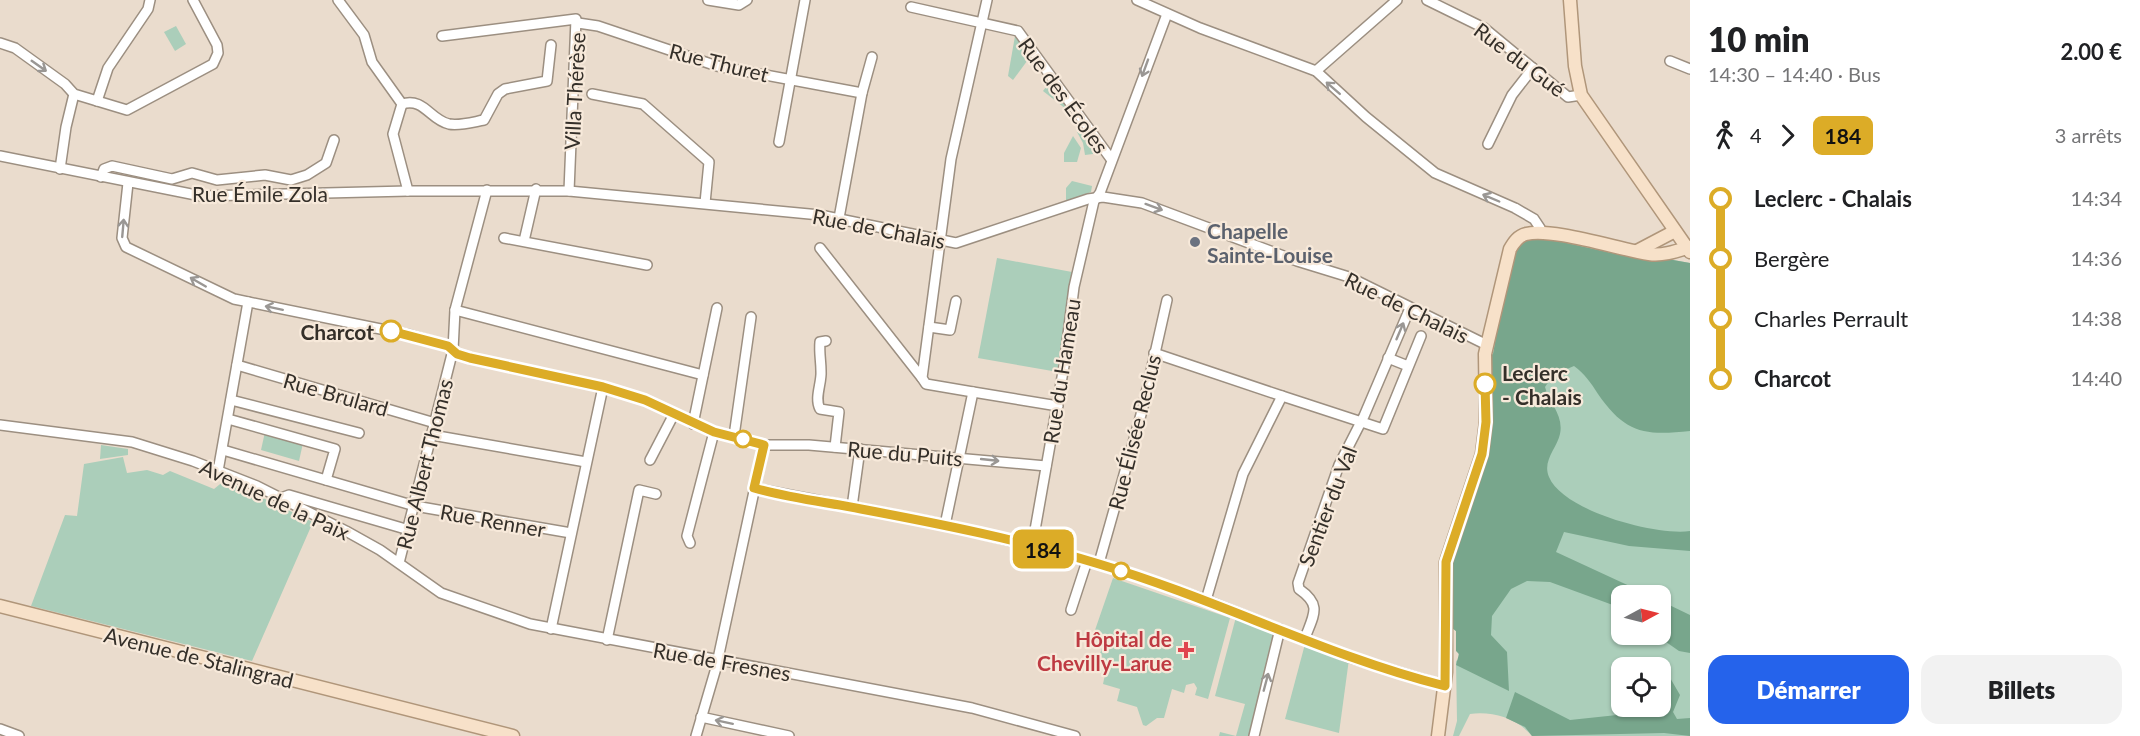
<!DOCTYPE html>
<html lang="fr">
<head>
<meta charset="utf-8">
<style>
  :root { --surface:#fff; --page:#f2f2f2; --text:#202124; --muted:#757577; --accent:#2563eb }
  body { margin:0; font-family:Lato,sans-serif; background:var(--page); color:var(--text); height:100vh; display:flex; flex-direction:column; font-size:22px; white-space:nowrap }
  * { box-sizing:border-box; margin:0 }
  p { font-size:20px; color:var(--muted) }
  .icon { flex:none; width:33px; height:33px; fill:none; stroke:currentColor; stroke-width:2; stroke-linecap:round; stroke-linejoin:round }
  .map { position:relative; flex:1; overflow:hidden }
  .details { display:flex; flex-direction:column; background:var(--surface); width:450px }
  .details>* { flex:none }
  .badge { padding:0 12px; border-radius:9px; font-size:21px; line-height:39px }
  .needle { width:39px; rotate:83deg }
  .tools { position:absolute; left:1611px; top:585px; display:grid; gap:12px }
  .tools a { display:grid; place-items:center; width:60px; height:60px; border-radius:12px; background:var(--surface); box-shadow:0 2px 4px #0004; font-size:30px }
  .map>.badge { position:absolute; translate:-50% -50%; box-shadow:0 0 0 3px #fff }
  .legs { display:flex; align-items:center; gap:9px; height:66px; padding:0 18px; font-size:20px }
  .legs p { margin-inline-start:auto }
  .summary { display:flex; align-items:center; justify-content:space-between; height:102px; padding:0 18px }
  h1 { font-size:33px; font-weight:800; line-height:45px }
  .primary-button { display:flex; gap:12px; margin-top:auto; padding:12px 18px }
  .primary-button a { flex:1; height:69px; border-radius:18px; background:var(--accent); color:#fff; font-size:24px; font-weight:800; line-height:69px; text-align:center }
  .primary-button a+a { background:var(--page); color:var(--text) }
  ul { padding:0 18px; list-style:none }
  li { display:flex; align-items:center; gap:21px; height:60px; font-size:22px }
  li i { display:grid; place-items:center; width:9px; height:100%; margin:0 8px; background:currentColor }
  li i::after { content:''; width:15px; height:15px; margin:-8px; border:4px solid; border-radius:50%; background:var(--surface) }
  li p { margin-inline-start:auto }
  li:first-child i { background:linear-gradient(#0000 50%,currentColor 0) }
  li:last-child i { background:linear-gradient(currentColor 50%,#0000 0) }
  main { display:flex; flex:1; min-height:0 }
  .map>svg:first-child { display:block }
</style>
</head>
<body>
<main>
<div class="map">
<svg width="1690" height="736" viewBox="0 0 1690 736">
  <rect width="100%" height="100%" fill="#eadccd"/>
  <!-- green -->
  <g fill="#abceba" fill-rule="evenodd">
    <path d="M176 26 186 44 175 51 164 32Z"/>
    <path d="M1015 36 1030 57 1013 80 1008 76Z"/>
    <path d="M1049 83 1067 108 1066 109 1043 91Z"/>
    <path d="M1080 130 1093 151V154L1085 155 1083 143 1077 132Z"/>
    <path d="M1073 136 1081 148 1077 162H1064V153Z"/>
    <path d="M1072 181 1092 186 1091 192 1066 201V188Z"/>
    <path d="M1540 237 1630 257 1662 258 1690 263V736H1532C1517 718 1492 711 1470 714L1459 736H1453L1457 721 1456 661 1459 659 1456 631 1452 628 1476 493 1487 452 1491 355 1493 354 1497 331 1495 330ZM1622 596H1660V634H1622ZM1622 668H1660V706H1622Z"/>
    <path d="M997 258 1072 272 1058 372 978 358Z"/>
    <path d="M265 432 303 443 299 461 261 450Z"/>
    <path d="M101 445 128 449V455L100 459Z"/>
    <path d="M123 457 127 473 147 470 163 475 170 471 214 489 225 480 313 522 252 661 31 606 65 515 77 516 84 464Z"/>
    <path d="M1113 578 1230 618 1208 699 1195 695 1197 688 1194 683 1186 685 1184 693 1172 689 1164 718H1157L1146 726 1143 725 1137 707 1117 701 1120 689 1103 684 1107 665 1097 662 1106 637 1094 633Z"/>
    <path d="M1236 617 1274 631 1275 634 1251 736H1219L1220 732 1236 736 1245 704 1215 696Z"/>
    <path d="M1305 644 1349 659 1339 733 1285 719Z"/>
  </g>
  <!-- forest -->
  <g fill="#78a68c">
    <path d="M1540 237 1630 257 1662 258 1690 263V431C1644 436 1625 433 1598 394 1591 383 1585 374 1574 366L1553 375 1545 387C1549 403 1564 415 1560 434 1557 448 1542 461 1549 477 1563 511 1656 536 1690 531V551L1629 546 1564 532 1556 552 1649 595 1622 596 1621 608 1550 582 1527 581 1511 589 1492 616 1491 635 1507 652 1509 691 1456 665 1459 654 1456 651V631L1452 628V558L1476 493 1487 452 1491 355 1493 354 1497 331 1495 330 1515 249 1525 239Z"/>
    <path d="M1661 601 1690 615V653L1679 651 1656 635 1660 634Z"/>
    <path d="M1661 671 1669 676 1680 695 1673 712 1677 719 1690 718V736L1664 733 1532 736 1525 727 1506 718 1515 692 1570 720 1636 713V707L1660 706Z"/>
  </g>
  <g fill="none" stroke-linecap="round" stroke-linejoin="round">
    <defs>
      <g id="minor">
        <path d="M338 0 364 35 372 62 402 104 393 134 408 191"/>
        <path d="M708 0 739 5 747 0"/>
        <path d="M1137 0 1200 28 1316 71 1366 117 1435 173 1515 208 1534 219 1540 228"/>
        <path d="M1427 0 1484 28 1568 97 1581 95"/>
        <path d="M911 7 1018 31 1111 159"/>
        <path d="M578 23 598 26 717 66 862 93"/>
        <path d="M442 36 576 19 569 191"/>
        <path d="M0 43 15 48 65 84 74 94 127 110 213 64 218 53 217 45 193 0"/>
        <path d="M1670 61 1690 69"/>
        <path d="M1316 71 1397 0"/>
        <path d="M592 94 643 104 709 162 705 203"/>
        <path d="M97 101 108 68 148 9 150 0"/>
        <path d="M402 104C424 97 430 120 449 124 460 126 473 122 484 120L498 94 505 89 547 81 551 45"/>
        <path d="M779 142 805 0"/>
        <path d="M1488 144 1512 95 1533 68"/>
        <path d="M0 156 201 196 408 191H569L820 215 956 243 1088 199 1103 197 1142 203 1297 261 1349 277 1487 345"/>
        <path d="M60 169 66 127 74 94"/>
        <path d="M101 177 104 169 112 166 172 179 192 173 217 180 265 175 291 180 307 175 326 163 334 140"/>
        <path d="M128 183 122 238 126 247 234 299 410 335 448 346 457 354 470 358 603 387 645 400 714 432 764 445H809L1046 466"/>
        <path d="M839 218 862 93 872 57"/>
        <path d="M504 238 647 265"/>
        <path d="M524 241 536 189"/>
        <path d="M820 248 922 378"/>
        <path d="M455 310 703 375"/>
        <path d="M929 327 950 330 956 301"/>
        <path d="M826 341 820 342C819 353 821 361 821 371 822 383 814 398 820 409L839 412 835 447"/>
        <path d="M1154 353 1282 396"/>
        <path d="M1388 358 1408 366"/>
        <path d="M237 365 435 423"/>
        <path d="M973 392 1058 406"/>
        <path d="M231 400 359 433"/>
        <path d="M228 419 335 449 326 480"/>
        <path d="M693 424 717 308"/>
        <path d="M0 425 132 442 193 461 257 486 346 531 380 550 441 593 530 624 972 708 1075 736"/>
        <path d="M432 435 586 462"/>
        <path d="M734 436 751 317"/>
        <path d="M223 450 415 506 571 533"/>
        <path d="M650 460 674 414"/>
        <path d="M218 471 248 302"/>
        <path d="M754 488 951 526 1099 563 1206 600 1348 657 1445 686"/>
        <path d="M281 498 289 495 409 530"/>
        <path d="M852 507 860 449"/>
        <path d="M945 525 973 392 926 384 922 378 951 159 987 0"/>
        <path d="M690 543 687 536 714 432"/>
        <path d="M1032 547 1064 366 1074 287 1094 201 1100 193 1167 14"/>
        <path d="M399 563 453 350 455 310 487 190"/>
        <path d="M1099 563 1142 411 1167 300"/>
        <path d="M1206 600 1243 474 1282 396 1383 429 1421 336"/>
        <path d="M1071 610 1087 561"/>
        <path d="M551 629 603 387"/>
        <path d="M1305 638C1314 614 1322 605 1299 589L1298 583 1339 465 1364 416 1410 308"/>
        <path d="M607 640 639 490 656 494"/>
        <path d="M701 717 789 736"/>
        <path d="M0 729 19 736"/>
        <path d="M696 736 716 668 764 445"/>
        <path d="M1254 736 1280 629"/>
      </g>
      <g id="major">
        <path d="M1570 0 1575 66 1581 95 1690 252"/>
        <path d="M1637 251 1675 231"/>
        <path d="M0 606 513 736"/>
        <path d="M1438 736 1446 672V562L1482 454 1486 422 1485 354 1510 249C1514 242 1518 236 1526 234 1551 227 1621 250 1649 254 1663 256 1677 251 1690 247"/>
      </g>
    </defs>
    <!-- minor casing -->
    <use href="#minor" stroke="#9c8f81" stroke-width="12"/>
    <!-- major casing -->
    <use href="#major" stroke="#b0967a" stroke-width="15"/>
    <!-- minor -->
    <use href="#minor" stroke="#fff" stroke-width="9"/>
    <!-- major -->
    <use href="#major" stroke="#f7e1c9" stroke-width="12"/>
  </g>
  <!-- one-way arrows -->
  <defs><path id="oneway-shaft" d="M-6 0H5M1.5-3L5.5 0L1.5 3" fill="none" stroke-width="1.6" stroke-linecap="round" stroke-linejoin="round" transform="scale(1.5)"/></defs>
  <g stroke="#9a9794">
    <use href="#oneway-shaft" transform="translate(39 66) rotate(35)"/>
    <use href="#oneway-shaft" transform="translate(1145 68) rotate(110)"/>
    <use href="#oneway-shaft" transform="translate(1333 88) rotate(-139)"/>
    <use href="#oneway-shaft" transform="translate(1491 198) rotate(-157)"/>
    <use href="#oneway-shaft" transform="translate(1154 207) rotate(20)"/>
    <use href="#oneway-shaft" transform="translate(123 228) rotate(-85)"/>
    <use href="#oneway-shaft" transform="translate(198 282) rotate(-150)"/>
    <use href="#oneway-shaft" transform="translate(274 308) rotate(-168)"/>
    <use href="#oneway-shaft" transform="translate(1400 331) rotate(-67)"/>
    <use href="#oneway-shaft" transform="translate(990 460) rotate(6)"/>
    <use href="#oneway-shaft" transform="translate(1266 682) rotate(-75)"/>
    <use href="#oneway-shaft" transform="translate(724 722) rotate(-168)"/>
  </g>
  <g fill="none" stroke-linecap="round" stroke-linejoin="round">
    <defs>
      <path id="line-1" d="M391 331 448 346 457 354 470 358 603 387 645 400 714 432 764 445 754 488C789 498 825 502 861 509 941 524 1021 540 1099 564 1217 599 1326 656 1445 686L1446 562 1482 454 1486 422 1485 384"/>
    </defs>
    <!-- line-1 casing -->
    <use href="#line-1" stroke="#fff" stroke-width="14"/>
    <!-- line-1 -->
    <use href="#line-1" stroke="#dcac27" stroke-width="9"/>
  </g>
  <!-- markers -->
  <circle fill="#6b7280" stroke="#f7e9da" stroke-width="2" cx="1195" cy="242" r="6"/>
  <g fill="#fff" stroke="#dcac27" stroke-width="3">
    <circle cx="391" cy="331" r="10"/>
    <circle cx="1485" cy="384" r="10"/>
    <circle cx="743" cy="439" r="8"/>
    <circle cx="1121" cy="571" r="8"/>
  </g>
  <path fill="#e0444e" stroke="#f7e9da" stroke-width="2" d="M1183 641h6v6h6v6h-6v6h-6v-6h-6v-6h6z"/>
  <g text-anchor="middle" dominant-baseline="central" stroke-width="4.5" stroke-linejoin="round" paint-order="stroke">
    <!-- street labels -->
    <g font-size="21" fill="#342f29" stroke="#f7e9da">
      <text transform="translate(1520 59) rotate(37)">Rue du Gué</text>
      <text transform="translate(719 62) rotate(14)">Rue Thuret</text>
      <text transform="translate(574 91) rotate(-87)">Villa Thérèse</text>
      <text transform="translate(1064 95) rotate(54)">Rue des Écoles</text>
      <text x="260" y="193">Rue Émile Zola</text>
      <text transform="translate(879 228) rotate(11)">Rue de Chalais</text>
      <text transform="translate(1407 307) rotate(26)">Rue de Chalais</text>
      <text transform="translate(1061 371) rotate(-81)">Rue du Hameau</text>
      <text transform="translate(336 394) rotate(16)">Rue Brulard</text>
      <text transform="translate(1134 432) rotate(-76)">Rue Élisée Reclus</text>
      <text transform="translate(905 453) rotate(5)">Rue du Puits</text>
      <text transform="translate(424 464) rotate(-76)">Rue Albert Thomas</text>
      <text transform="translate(275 499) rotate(25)">Avenue de la Paix</text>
      <text transform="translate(1327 506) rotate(-69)">Sentier du Val</text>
      <text transform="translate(493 520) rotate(10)">Rue Renner</text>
      <text transform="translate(199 657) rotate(14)">Avenue de Stalingrad</text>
      <text transform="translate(722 661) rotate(10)">Rue de Fresnes</text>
    </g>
    <!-- worship labels -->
    <g font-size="21" font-weight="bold" fill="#5b616d" stroke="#f7e9da" text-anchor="start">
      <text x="1207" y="230">Chapelle<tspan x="1207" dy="24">Sainte-Louise</tspan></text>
    </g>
    <!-- stop labels -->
    <g font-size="21" font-weight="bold" fill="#342f29" stroke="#f7e9da" text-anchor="end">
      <text x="374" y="331">Charcot</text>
      <text x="1502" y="372" text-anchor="start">Leclerc<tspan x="1502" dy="24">- Chalais</tspan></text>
    </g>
    <!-- health labels -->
    <g font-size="21" font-weight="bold" fill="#be3a42" stroke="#f7e9da" text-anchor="end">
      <text x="1172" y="638">Hôpital de<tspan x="1172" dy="24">Chevilly-Larue</tspan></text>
    </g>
  </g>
</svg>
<div class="tools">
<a><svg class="needle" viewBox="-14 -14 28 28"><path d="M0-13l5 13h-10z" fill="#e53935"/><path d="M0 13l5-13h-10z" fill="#757577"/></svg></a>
<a><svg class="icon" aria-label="locate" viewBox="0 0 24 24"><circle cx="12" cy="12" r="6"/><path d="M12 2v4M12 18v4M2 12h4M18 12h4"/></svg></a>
</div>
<b class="badge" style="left:1043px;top:549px;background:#dcac27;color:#111">184</b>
</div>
<section class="details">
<div class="summary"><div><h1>10 min</h1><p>14:30 – 14:40 · Bus</p></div><b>2.00 €</b></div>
<div class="legs"><svg class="icon" aria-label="walk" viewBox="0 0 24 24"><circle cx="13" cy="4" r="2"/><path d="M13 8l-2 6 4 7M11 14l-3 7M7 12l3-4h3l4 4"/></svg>4<svg class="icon" aria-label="forward" viewBox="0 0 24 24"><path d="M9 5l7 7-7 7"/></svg><b class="badge" style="background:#dcac27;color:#111">184</b><p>3 arrêts</p></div>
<ul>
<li><i style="color:#dcac27"></i><b>Leclerc - Chalais</b><p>14:34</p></li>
<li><i style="color:#dcac27"></i><span>Bergère</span><p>14:36</p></li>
<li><i style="color:#dcac27"></i><span>Charles Perrault</span><p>14:38</p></li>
<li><i style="color:#dcac27"></i><b>Charcot</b><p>14:40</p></li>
</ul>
<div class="primary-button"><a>Démarrer</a><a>Billets</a></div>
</section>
</main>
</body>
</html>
